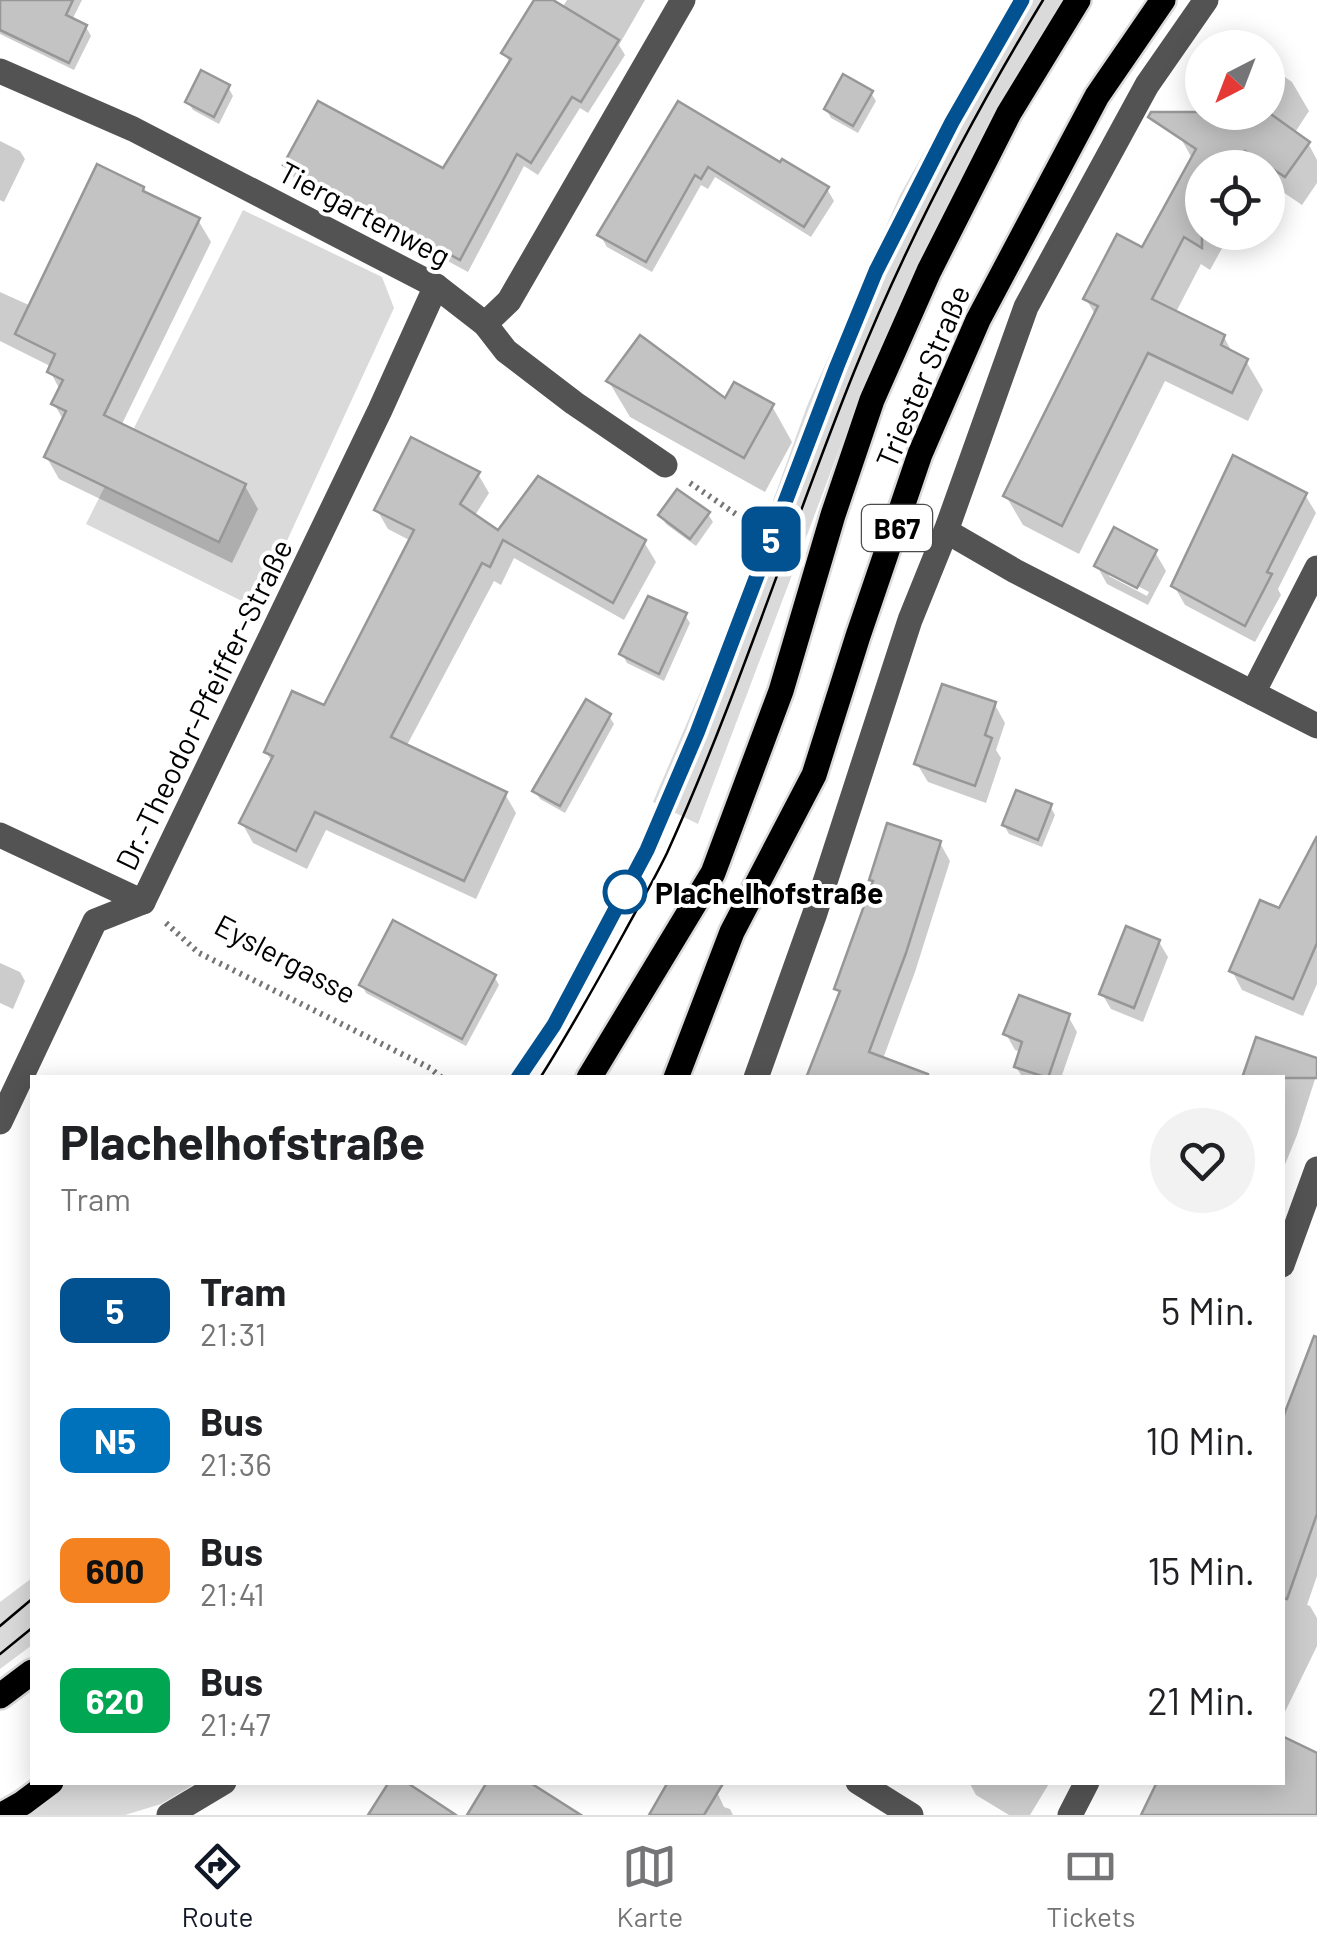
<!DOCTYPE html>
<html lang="de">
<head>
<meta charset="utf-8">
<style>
  :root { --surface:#fff; --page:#f2f2f2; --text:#202124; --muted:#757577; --line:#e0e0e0; --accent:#111827 }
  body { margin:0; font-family:Barlow,sans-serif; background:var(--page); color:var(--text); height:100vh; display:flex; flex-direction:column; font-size:38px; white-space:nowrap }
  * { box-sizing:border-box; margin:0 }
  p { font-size:32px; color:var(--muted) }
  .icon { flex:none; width:55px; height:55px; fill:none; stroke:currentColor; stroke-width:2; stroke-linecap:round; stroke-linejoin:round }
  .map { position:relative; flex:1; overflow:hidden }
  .drawer { position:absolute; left:30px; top:1075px; width:1255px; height:710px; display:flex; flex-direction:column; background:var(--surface); border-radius:0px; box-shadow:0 5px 25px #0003 }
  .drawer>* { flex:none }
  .badge { padding:0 20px; border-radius:15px; font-size:35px; line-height:65px }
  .needle { width:65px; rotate:222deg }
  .tools { position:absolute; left:1185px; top:30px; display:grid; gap:20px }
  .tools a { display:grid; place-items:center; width:100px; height:100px; border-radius:50%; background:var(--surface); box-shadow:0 5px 25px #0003; font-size:50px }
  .map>.badge { position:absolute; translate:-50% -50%; box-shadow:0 0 0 5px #fff }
  .round { display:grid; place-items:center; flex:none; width:105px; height:105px; border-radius:52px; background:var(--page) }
  .overview { display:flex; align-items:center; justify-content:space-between; height:170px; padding:0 30px }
  h1 { font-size:48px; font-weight:700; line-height:75px }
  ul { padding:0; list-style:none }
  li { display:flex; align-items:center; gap:30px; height:130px; padding:0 30px }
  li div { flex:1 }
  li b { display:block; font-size:38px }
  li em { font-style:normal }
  li .badge { min-width:110px; font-weight:700; text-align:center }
  .tabs { display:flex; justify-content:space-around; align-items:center; height:140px; border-top:2px solid var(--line); background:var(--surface); font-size:28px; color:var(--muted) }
  .tabs a { display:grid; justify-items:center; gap:5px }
  .tabs .current { color:var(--accent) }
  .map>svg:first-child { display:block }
</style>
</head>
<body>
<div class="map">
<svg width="1317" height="1815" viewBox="0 0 1317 1815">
  <rect width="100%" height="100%" fill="#fff"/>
  <!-- green -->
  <g fill="#dadada">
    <path d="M1010 0H1062L985 136 917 268 841 445 698 824 653 802 726 632 807 406 900 195Z"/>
    <path d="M243 210 382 277 394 308 256 608 86 524Z"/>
    <path d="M32 1578V1645L0 1669V1602Z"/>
    <path d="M67 1783H196L161 1804 125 1815H31L32 1809Z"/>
  </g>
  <!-- shadow -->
  <g fill="#0003" fill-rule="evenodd">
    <path d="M5 0H82L72 20 86 27 91 36 74 70 0 34V11Z"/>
    <path d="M536 0H549L562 8 567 0H645L619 45 625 55 588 113 580 108 538 175 524 166 468 272 294 178 286 165 444 171 511 65 504 53Z"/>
    <path d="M1268 65 1292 82 1309 111 1294 134 1308 143 1317 160V183L1302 205 1268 182V168H1202V232H1231L1210 270 1201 264 1175 314 1224 337 1233 354 1246 361 1263 390 1248 421 1165 381 1079 554 1023 525 1006 496 1096 316 1086 299 1143 250 1193 160 1180 137 1202 103V112H1268Z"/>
    <path d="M228 87 233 96 219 124 193 110 188 102Z"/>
    <path d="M871 93 876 101 858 133 831 118 826 109Z"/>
    <path d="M679 104 827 189 834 201 811 237 715 177 708 189 701 185 652 272 607 247 600 235Z"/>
    <path d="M0 141 20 151 25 159 4 202 0 200Z"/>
    <path d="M143 189 146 195 198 220 211 242 121 426 245 486 258 509 232 563 59 479 46 456 64 421 54 404 60 390 50 371 52 367 0 341V292L31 306Z"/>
    <path d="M609 382 726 401 772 406 792 442 765 492 630 417Z"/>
    <path d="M478 474 489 493 474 517 499 533 644 542 656 562 624 620 514 558 501 585 494 581 406 747 505 794 516 813 476 899 326 830 307 869 253 843 242 823 272 762 266 752 325 709 411 541 388 529 377 510Z"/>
    <path d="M1305 495 1316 513 1278 589 1281 595 1255 642 1185 605 1174 586Z"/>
    <path d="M708 514 713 522 696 546 666 524 661 515Z"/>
    <path d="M1155 552 1166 571 1148 605 1107 584 1097 566ZM1109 571 1149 592 1147 596 1109 576Z"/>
    <path d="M685 615 690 623 664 681 627 663 622 654Z"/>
    <path d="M995 705 1005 723 996 750 1001 758 986 803 928 782 917 764Z"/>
    <path d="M609 716 614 724 565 813 540 799 535 791Z"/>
    <path d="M1050 806 1055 815 1042 847 1009 834 1004 825Z"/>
    <path d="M1317 841V984L1303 1016 1242 990 1232 971 1280 911Z"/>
    <path d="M940 843 950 861 915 972 880 1067 809 1078 841 995 837 988 874 884 872 880Z"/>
    <path d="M1159 942 1168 957 1143 1022 1111 1009 1102 994Z"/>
    <path d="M0 963 20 972 25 981 13 1009 0 1003Z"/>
    <path d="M494 976 499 985 466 1046 366 993 362 985Z"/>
    <path d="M1068 1016 1077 1032 1061 1078H1023L1016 1067 1021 1052 1015 1050 1006 1034Z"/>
    <path d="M1317 1073 1297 1135 1282 1172V1078Z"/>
    <path d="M1317 1336V1576L1307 1605 1310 1606 1317 1618V1646L1282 1718V1430Z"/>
    <path d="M969 1782H1050L1030 1815H1009L976 1795Z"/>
    <path d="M717 1792 724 1807 730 1809 733 1815H652Z"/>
  </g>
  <!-- building -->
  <g fill="#c3c3c3" stroke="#979797" stroke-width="2.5">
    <path d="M0 0H73L66 15 87 25 69 63 0 30Z"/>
    <path d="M534 0H553L619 40 581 102 572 97 531 163 517 154 460 260 283 165 318 101 443 168 511 59 501 53Z"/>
    <path d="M201 70 230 85 214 117 185 102Z"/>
    <path d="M843 74 873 91 853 126 824 109Z"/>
    <path d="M678 101 780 162 782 159 829 187 804 227 708 167 701 179 695 175 646 262 597 235Z"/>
    <path d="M1151 112H1268L1310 142 1285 177 1245 151 1236 168H1202V248L1184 237 1152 299 1225 335 1221 345 1248 359 1232 393 1148 353 1062 526 1003 496 1098 306 1083 299 1117 234 1142 247 1196 149 1148 117Z"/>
    <path d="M97 164 144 187 143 191 200 218 104 415 246 484 219 542 44 457 66 411 51 404 63 380 47 372 55 354 15 334Z"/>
    <path d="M640 335 725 398 734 382 774 404 744 458 606 381Z"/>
    <path d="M411 437 480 472 460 504 498 530 538 476 646 540 613 603 503 540 490 567 482 563 391 737 507 792 464 881 315 812 296 851 239 823 273 756 264 752 292 691 324 705 414 530 374 510Z"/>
    <path d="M1233 455 1307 493 1267 572 1272 574 1245 626 1171 586Z"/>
    <path d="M677 489 710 512 690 539 658 515Z"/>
    <path d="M1114 527 1157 550 1137 588 1094 566Z"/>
    <path d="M648 596 687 613 659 674 619 654Z"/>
    <path d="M942 684 996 702 985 735 992 738 975 786 914 764Z"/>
    <path d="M586 699 611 714 560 806 532 791Z"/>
    <path d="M1016 790 1052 804 1038 840 1002 825Z"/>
    <path d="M887 823 941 841 906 953 869 1052 928 1074V1078H806L840 991 834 989 873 881 869 880Z"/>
    <path d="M1317 836V943L1293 999 1229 971 1260 900 1279 908Z"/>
    <path d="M393 920 496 975 462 1039 359 985Z"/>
    <path d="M1126 926 1160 940 1134 1008 1099 994Z"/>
    <path d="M1019 995 1070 1014 1048 1078 1014 1067 1022 1042 1003 1034Z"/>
    <path d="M1256 1037 1317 1058V1078H1242Z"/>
    <path d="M1314 1336 1317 1337V1514L1287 1599 1282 1598V1420Z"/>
    <path d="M1282 1736 1317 1753V1815H1141L1157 1782H1282Z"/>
    <path d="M389 1782H406L456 1815H368Z"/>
    <path d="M487 1782H529L581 1815H467Z"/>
    <path d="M668 1782H724L704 1815H649Z"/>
  </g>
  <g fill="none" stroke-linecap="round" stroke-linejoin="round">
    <defs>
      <g id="major">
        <path d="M589 1078 713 873 781 691 833 515 872 400 929 271 1009 113 1078 0"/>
        <path d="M676 1078 732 932 814 775 858 636 920 454 978 320 1097 96 1163 0"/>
        <path d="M0 1696 32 1672"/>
        <path d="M2 1815 23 1803 51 1782"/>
      </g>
    </defs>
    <!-- major casing -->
    <use href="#major" stroke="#dbdbdb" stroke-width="30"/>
    <!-- path -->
    <g stroke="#757575" stroke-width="6" stroke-dasharray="2.5 5" stroke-linecap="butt">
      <path d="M690 483 749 523"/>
      <path d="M166 923 199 953 430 1068 442 1078"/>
    </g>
    <!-- minor -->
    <g stroke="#535353" stroke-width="25">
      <path d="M0 71 133 129 436 286 485 324 506 351 574 403 665 465"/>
      <path d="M485 324 509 301 683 0"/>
      <path d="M946 531 1015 571 1317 726"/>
      <path d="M1253 693 1317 568"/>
      <path d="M0 835 143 902"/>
      <path d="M756 1078 815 913 910 620 946 531 1026 307 1147 85 1206 0"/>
      <path d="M0 1122 95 921 143 902 380 410 436 286"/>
      <path d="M1282 1265 1317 1169"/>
      <path d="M858 1782 911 1815"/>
      <path d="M169 1815 224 1782"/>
      <path d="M1070 1815 1087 1782"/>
    </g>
    <!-- major -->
    <use href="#major" stroke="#000" stroke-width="25"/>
    <!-- tram -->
    <g stroke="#000" stroke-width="2.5">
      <path d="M518 1078C552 1030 579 979 606 927 621 900 636 874 649 846 722 691 773 525 837 366 888 239 951 117 1022 0"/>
      <path d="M540 1078C570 1031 597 982 624 933 638 907 654 880 667 853 738 696 790 531 854 372 906 243 971 119 1043 0"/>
      <path d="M0 1626 32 1599"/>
      <path d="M0 1654 32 1628"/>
    </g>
  </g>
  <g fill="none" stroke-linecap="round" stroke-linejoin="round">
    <defs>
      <path id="line" d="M518 1078 554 1025 647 850 697 733 837 366 876 271 952 122 1022 0"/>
    </defs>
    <!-- line casing -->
    <use href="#line" stroke="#fff" stroke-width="22"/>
    <!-- line -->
    <use href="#line" stroke="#025191" stroke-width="15"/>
  </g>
  <!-- markers -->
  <circle fill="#fff" stroke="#025191" stroke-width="5" cx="625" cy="892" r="20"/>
  <g text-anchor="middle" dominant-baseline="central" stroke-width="8" stroke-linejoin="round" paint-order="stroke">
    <!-- shield labels -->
    <rect fill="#fff" stroke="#4c4c4c" stroke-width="2.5" x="862" y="505" width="70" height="46" rx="8"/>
    <g font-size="28" font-weight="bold" fill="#000">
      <text x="897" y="528">B67</text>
    </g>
    <!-- street labels -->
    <g font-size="30" fill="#000" stroke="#fff">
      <text transform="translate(365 213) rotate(28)">Tiergartenweg</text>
      <text transform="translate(922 376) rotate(-67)">Triester Straße</text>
      <text transform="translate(203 704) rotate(-64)">Dr.-Theodor-Pfeiffer-Straße</text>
      <text transform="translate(286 958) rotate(28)">Eyslergasse</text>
    </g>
    <!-- stop labels -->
    <g font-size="30" font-weight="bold" fill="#000" stroke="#fff" text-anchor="start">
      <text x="655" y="892">Plachelhofstraße</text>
    </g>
  </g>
</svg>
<div class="tools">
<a><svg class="needle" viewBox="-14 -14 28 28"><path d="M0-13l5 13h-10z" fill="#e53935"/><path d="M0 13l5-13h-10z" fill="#757577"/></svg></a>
<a><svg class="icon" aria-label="locate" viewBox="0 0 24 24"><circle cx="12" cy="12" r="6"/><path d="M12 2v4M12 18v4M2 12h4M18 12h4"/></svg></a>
</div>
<b class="badge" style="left:771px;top:539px;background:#025191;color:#fff">5</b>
<section class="drawer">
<div class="overview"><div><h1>Plachelhofstraße</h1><p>Tram</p></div><a class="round"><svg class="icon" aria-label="heart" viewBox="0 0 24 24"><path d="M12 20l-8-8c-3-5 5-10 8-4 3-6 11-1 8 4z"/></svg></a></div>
<ul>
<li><span class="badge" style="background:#025191;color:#fff">5</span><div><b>Tram</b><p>21:31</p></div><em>5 Min.</em></li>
<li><span class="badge" style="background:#0072bc;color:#fff">N5</span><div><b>Bus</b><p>21:36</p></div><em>10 Min.</em></li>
<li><span class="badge" style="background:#f58220;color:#111">600</span><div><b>Bus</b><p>21:41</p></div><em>15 Min.</em></li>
<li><span class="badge" style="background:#00a651;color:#fff">620</span><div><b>Bus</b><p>21:47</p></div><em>21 Min.</em></li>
</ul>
</section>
</div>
<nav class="tabs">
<a class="current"><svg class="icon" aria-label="directions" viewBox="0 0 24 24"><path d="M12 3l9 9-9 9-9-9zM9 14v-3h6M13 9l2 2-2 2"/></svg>Route</a>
<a><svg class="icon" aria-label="map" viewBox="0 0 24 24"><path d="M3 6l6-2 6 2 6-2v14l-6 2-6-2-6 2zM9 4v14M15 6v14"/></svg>Karte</a>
<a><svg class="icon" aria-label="tickets" viewBox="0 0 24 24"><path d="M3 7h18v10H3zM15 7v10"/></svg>Tickets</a>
</nav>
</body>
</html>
